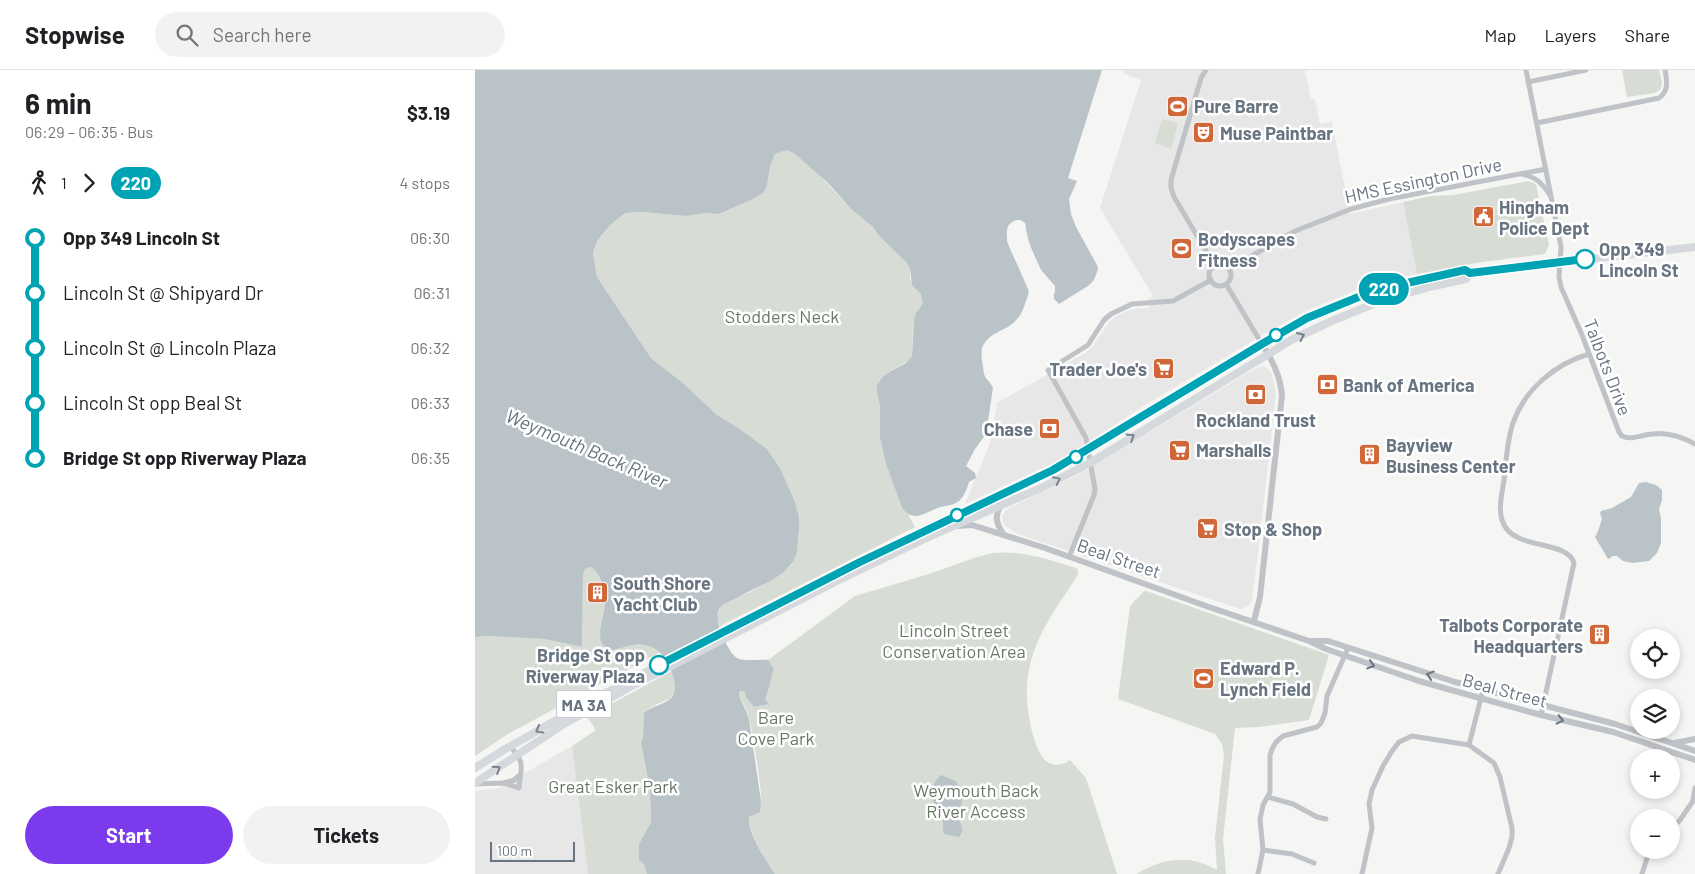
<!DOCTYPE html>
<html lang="en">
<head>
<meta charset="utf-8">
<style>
  :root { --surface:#fff; --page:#f2f2f2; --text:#202124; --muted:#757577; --line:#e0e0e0; --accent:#7c3aed }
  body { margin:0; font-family:Barlow,sans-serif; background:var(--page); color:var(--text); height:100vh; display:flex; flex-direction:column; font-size:19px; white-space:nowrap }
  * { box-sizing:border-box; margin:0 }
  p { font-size:16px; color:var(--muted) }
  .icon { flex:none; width:28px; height:28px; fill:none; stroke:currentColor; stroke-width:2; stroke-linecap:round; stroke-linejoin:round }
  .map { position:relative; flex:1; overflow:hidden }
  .panel { display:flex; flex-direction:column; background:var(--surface); width:475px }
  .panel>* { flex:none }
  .badge { padding:0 10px; border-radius:16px; font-size:18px; line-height:32px }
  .tools { position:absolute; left:1155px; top:559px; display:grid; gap:10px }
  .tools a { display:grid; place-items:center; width:50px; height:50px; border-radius:50%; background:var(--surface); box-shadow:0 2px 8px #0003; font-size:25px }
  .scale { position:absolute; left:15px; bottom:12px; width:85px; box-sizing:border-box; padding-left:5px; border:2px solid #687481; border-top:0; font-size:14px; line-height:18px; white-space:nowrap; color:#687481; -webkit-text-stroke:4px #fff; paint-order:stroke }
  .map>.badge { position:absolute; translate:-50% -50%; box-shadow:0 0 0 2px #fff }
  .legs { display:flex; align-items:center; gap:8px; height:55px; padding:0 25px; font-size:16px }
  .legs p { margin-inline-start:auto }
  .head { display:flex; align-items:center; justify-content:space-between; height:85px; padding:0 25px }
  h1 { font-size:28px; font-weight:700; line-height:38px }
  .action { display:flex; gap:10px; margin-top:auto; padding:10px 25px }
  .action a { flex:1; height:58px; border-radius:30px; background:var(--accent); color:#fff; font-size:20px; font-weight:700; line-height:58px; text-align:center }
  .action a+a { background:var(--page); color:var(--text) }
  ul { padding:0 25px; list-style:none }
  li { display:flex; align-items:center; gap:18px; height:55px; font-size:19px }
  li i { display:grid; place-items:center; width:8px; height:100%; margin:0 6px; background:currentColor }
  li i::after { content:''; width:12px; height:12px; margin:-6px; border:4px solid; border-radius:50%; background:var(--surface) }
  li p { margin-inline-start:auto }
  li:first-child i { background:linear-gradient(#0000 50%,currentColor 0) }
  li:last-child i { background:linear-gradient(currentColor 50%,#0000 0) }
  header { display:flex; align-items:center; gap:30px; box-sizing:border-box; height:70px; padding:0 25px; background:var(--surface); border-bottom:1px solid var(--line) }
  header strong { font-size:24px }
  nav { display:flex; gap:28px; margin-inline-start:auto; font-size:18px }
  .search { width:350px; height:45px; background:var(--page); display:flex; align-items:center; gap:12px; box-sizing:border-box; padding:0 18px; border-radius:28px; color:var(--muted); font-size:19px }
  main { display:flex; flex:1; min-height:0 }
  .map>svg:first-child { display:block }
</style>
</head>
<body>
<header>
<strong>Stopwise</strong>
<div class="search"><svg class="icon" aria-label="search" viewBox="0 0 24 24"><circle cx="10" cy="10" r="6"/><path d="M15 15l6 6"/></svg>Search here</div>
<nav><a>Map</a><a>Layers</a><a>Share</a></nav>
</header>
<main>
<section class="panel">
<div class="head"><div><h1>6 min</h1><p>06:29 – 06:35 · Bus</p></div><b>$3.19</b></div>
<div class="legs"><svg class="icon" aria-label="walk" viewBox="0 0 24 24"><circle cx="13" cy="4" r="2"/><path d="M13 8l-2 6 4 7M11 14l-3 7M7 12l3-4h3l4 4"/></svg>1<svg class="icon" aria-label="forward" viewBox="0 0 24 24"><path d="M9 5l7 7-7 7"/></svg><b class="badge" style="background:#00a3b4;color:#fff">220</b><p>4 stops</p></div>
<ul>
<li><i style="color:#00a3b4"></i><b>Opp 349 Lincoln St</b><p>06:30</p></li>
<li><i style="color:#00a3b4"></i><span>Lincoln St @ Shipyard Dr</span><p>06:31</p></li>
<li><i style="color:#00a3b4"></i><span>Lincoln St @ Lincoln Plaza</span><p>06:32</p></li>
<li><i style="color:#00a3b4"></i><span>Lincoln St opp Beal St</span><p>06:33</p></li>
<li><i style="color:#00a3b4"></i><b>Bridge St opp Riverway Plaza</b><p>06:35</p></li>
</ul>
<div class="action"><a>Start</a><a>Tickets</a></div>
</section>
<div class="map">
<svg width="1220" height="804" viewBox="0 0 1220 804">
  <rect width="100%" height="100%" fill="#f5f6f3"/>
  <!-- built -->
  <g fill="#e6e7e6">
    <path d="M648 0H830L836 29H840L845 54 857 52 875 144 928 132 942 204 886 218 831 241 791 263 670 335 589 388 490 434 515 373 522 333 610 283 618 276 634 252 640 247 657 239 674 238 673 229 678 226 625 138 666 10 650 4Z"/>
    <path d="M787 296 791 297 797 304 801 325 779 516 777 530 773 536 766 539 735 529 543 464 529 455 527 446 532 439 601 406 781 298Z"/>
    <path d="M97 676 113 804H0V721L24 718Z"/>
  </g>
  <!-- green -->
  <g fill="#d7dcd4">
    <path d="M1147 0H1184L1187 12 1186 19 1180 23 1152 27Z"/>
    <path d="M687 49 703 53 696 79 680 73Z"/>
    <path d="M312 80 320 84 333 93 377 140 398 157 405 167 431 192 435 198V209L448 227V233L443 240 438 257 437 286 433 291 409 305 402 315 405 334V368L411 394 427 438 433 444 440 457 245 556 242 548 245 537 255 530 275 522 309 502 317 494 323 476 324 447 320 432 305 398 292 379 265 359 242 345 208 313 176 288 122 207 118 183 122 171 135 155 150 143 167 142 211 146 231 143 244 144 280 128 288 123 292 116 295 97 300 84Z"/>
    <path d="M1054 111 1061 114 1074 175 1070 184 1007 192 942 204 928 132 956 126 978 125Z"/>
    <path d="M518 483C547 480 574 490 601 498L603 500V505C571 553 542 590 555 652 557 664 561 678 568 688 575 697 587 696 595 690L611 708 642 804H300C291 789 274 765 274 747 280 744 283 740 286 733 288 724 276 651 272 641 269 635 266 630 264 624L265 621 270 622 279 637 293 634 290 629C295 619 295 609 299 599L293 590 380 526 454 504 499 488Z"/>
    <path d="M115 497C126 501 130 521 130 532 129 543 124 552 126 564L140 579C155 575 171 571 185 582L33 664 0 686V567L14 566 69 569 107 577 108 505 110 499Z"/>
    <path d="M671 521 854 585 834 650 784 657 760 658 748 769 751 804H661C689 788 713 784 742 800L740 768 749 685 747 674 740 664 643 629 655 536 668 522Z"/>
    <path d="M197 601C209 636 186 626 169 643L168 668 166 672 175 720 176 752 164 774 172 804H113L97 676 121 660 112 647Z"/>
  </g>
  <!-- water -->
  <g fill="#bac3c8">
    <path d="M0 0H627L593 108 602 111 594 129 596 144 601 157 622 195 623 199 619 210 613 216 584 234 579 229C579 212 572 212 565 198 557 183 552 169 550 153 546 150 543 149 539 151 517 162 552 205 554 221 554 225 551 231 550 235 540 263 520 257 509 274 504 281 508 295 509 304 511 310 516 312 518 318L511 364 500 379 491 396 500 403 501 408 494 412C492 418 490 425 485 430 479 436 471 435 463 438 449 443 439 453 427 438L411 394 405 368V335L402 322V315L409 305 431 293 437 286 439 250 441 243 448 233 446 224 437 215 435 198 431 192 405 167 398 157 377 140 353 113 320 84 312 80 300 84 295 97 292 116 288 123 280 128 244 144 231 143 211 146 167 142 150 143 135 155 122 171 118 183 122 207 176 288 208 313 242 345 265 359 292 379 305 398 320 432 324 447V458L322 482 318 492 309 502 297 510 249 534C246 536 244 538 243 543 240 552 253 583 262 588 268 592 284 589 293 590L299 599C295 609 295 619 290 629L294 634 279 637 271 627 270 622 265 621 264 624C266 633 272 640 274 650L286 731 285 742 274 747C273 764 291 790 300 804H172L169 794 164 790V774L176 752 175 720 166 672 168 668 169 643C176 636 189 635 196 628 202 622 200 613 198 606 193 587 180 572 159 575 151 576 144 579 136 580L127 574C122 560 129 546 130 532 130 521 126 501 115 497L110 499 108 505 107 577 69 569 14 566 0 567Z"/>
    <path d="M1171 412 1181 415 1187 420V430L1184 439 1186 449V473L1182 483 1174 491 1157 493 1148 491 1142 486H1138L1133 489 1120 467C1123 463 1125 455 1127 449L1125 443 1126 441 1137 438 1156 427 1164 413Z"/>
    <path d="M466 705 481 711C489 724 489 733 482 746L487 757V762L484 767 469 764C467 758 469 750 467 744 465 740 462 737 460 734 453 724 458 712 466 705Z"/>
  </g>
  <!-- pier -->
  <path fill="#f5f6f3" d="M544 150 550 153 552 169 566 200 580 216V223L576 226 577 217 563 201 549 170 547 154 544 153 539 154 536 158 534 171 549 202 556 223 550 243 546 245 554 223 553 219 532 171 533 156 538 152Z"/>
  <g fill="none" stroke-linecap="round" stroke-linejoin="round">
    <!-- minor -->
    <g stroke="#bfc2c6" stroke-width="5">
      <path d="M731 0 726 8 696 110V118L699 127 740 196"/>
      <path d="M1051 0 1086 177 1084 207 1086 217 1107 265 1144 362 1147 366C1157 371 1168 364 1178 364 1193 362 1207 367 1220 374"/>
      <path d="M1053 12 1111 0"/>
      <path d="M1062 53 1184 28C1194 21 1192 11 1190 0"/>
      <path d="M1047 104C1061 107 1067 113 1075 125"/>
      <circle cx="745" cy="205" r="11"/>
      <path d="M754 199 820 161 876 139 914 129 1071 99"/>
      <path d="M751 214 787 274"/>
      <path d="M594 487 619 425 620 419 611 368 573 300 613 275 629 250 636 244 657 234 698 231 736 210"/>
      <path d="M1066 645 1099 493C1093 471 1045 479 1031 458 1021 444 1027 425 1029 410 1031 391 1032 371 1038 353 1050 319 1080 294 1114 284"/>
      <path d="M994 675 1008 620"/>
      <path d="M29 713 39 710 45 705"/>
      <path d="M0 714 29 713 44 718C46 696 51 694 35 676"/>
      <path d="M793 727 818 734 842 747 851 749"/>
      <path d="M1218 730 1220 718"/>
      <path d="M1196 759 1205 750 1220 728"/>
      <path d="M788 780 817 784 839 793"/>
      <path d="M783 804 788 780 785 749 788 735 795 722V685L797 679 801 672 808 666 842 657 846 653 850 643 852 626 873 578"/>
      <path d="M887 804 897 758 894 734 897 720 908 696 917 681 924 672 937 666 994 675 1019 693 1025 707 1037 758V767L1034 778 1023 804"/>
      <path d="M1167 804 1172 788 1178 780"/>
    </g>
    <!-- tertiary -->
    <g stroke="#bfc2c6" stroke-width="6">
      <path d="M525 437C519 447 522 455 529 465"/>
      <path d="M482 456 497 455 570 478 731 536 834 571 851 579 944 611 1066 645 1138 662 1220 690"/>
      <path d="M779 551 785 527 807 325C805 305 797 290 787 274"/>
      <path d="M835 571H853L980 612 1140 654 1220 681"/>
      <path d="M1199 673 1220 669"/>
    </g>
    <!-- primary -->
    <g stroke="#d5d8dc" stroke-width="8">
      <path d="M0 698 27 681 106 636 253 559 385 492 578 400 774 281 832 248 886 226 914 217 990 200 995 203 1220 177"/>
      <path d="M0 713 89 654 155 617 362 511 460 464 566 418 615 393 818 269 859 250 903 232 954 217 991 209 995 203"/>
    </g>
  </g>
  <!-- one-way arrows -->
  <defs><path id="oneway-chevron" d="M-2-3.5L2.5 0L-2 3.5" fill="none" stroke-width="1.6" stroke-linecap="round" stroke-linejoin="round" transform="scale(1.25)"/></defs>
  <g stroke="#78838f">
    <use href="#oneway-chevron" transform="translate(826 266) rotate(-25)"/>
    <use href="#oneway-chevron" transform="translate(656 367) rotate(-32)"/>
    <use href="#oneway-chevron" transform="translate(582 410) rotate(-26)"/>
    <use href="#oneway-chevron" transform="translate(64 660) rotate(151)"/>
    <use href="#oneway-chevron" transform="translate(22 699) rotate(-33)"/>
  </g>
  <g stroke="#687481">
    <use href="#oneway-chevron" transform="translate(896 595) rotate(18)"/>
    <use href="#oneway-chevron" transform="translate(955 605) rotate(-163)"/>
    <use href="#oneway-chevron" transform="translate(1085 650) rotate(13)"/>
  </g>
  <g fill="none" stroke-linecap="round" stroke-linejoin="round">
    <defs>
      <path id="line-1" d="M184 595 385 492 578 400 787 274 832 248 886 226 914 217 990 200 995 203 1110 189"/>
    </defs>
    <!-- line-1 casing -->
    <use href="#line-1" stroke="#fff" stroke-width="11"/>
    <!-- line-1 -->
    <use href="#line-1" stroke="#00a3b4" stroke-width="8"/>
  </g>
  <!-- icons -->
  <defs>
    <symbol id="stadium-square" viewBox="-11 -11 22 22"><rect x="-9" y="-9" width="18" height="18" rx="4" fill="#d06739" stroke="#fff"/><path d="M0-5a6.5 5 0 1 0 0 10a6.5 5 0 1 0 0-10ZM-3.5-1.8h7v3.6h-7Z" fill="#fff"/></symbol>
    <symbol id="theatre-square" viewBox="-11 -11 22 22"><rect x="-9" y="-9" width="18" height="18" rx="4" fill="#d06739" stroke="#fff"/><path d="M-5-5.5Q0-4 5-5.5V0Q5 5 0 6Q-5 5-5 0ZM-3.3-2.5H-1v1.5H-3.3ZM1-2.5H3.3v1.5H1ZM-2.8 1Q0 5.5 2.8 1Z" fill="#fff"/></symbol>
    <symbol id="civic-square" viewBox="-11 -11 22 22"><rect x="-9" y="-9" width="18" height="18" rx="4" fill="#d06739" stroke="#fff"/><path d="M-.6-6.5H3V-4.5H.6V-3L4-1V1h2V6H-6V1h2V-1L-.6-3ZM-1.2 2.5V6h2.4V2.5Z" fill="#fff"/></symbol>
    <symbol id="supermarket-square" viewBox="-11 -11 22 22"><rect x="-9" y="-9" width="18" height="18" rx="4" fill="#d06739" stroke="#fff"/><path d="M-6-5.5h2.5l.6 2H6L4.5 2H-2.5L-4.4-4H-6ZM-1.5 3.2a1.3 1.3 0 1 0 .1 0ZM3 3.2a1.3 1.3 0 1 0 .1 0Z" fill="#fff"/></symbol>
    <symbol id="bank-square" viewBox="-11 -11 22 22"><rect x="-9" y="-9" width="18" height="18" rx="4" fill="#d06739" stroke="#fff"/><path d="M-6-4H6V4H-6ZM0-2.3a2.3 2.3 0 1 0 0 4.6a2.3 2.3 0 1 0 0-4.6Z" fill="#fff"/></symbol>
    <symbol id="building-square" viewBox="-11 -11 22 22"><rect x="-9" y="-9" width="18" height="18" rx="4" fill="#d06739" stroke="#fff"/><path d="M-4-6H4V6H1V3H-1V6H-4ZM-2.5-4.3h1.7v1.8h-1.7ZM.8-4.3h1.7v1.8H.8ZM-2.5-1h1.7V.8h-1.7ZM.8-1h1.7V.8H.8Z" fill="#fff"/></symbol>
  </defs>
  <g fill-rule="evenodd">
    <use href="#stadium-square" x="690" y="24" width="25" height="25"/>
    <use href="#theatre-square" x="716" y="50" width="25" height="25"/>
    <use href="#civic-square" x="996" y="134" width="25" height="25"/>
    <use href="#stadium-square" x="694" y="166" width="25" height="25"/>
    <use href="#supermarket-square" x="676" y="286" width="25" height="25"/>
    <use href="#bank-square" x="840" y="302" width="25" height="25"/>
    <use href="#bank-square" x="768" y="312" width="25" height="25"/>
    <use href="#bank-square" x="562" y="346" width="25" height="25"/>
    <use href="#supermarket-square" x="692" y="368" width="25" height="25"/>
    <use href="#building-square" x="882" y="372" width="25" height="25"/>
    <use href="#supermarket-square" x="720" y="446" width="25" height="25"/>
    <use href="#building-square" x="110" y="510" width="25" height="25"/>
    <use href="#building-square" x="1112" y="552" width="25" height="25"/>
    <use href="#stadium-square" x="716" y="596" width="25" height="25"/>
  </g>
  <!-- markers -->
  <g fill="#fff" stroke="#00a3b4" stroke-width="2.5">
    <circle cx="1110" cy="189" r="9"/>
    <circle cx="801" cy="265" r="6"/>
    <circle cx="601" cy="387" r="6"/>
    <circle cx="482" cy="445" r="6"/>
    <circle cx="184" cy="595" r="9"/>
  </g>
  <g text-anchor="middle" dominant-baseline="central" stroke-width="5" stroke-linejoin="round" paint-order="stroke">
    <!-- shield labels -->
    <rect fill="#fff" stroke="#959ea7" stroke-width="1" x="81.5" y="620.5" width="55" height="27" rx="4"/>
    <g font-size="16" font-weight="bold" fill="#687481">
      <text x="109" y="634">MA 3A</text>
    </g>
    <!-- poi labels -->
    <g font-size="18" font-weight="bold" fill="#687481" stroke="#fff" text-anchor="start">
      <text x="719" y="36">Pure Barre</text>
      <text x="745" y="63">Muse Paintbar</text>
      <text x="1024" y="137">Hingham<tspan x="1024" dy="21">Police Dept</tspan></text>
      <text x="723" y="169">Bodyscapes<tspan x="723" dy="21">Fitness</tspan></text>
      <text x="672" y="299" text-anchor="end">Trader Joe's</text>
      <text x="868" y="315">Bank of America</text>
      <text x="781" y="350" text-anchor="middle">Rockland Trust</text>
      <text x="558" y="359" text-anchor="end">Chase</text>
      <text x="911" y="375">Bayview<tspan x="911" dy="21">Business Center</tspan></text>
      <text x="721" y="380">Marshalls</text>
      <text x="749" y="459">Stop &amp; Shop</text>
      <text x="138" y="513">South Shore<tspan x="138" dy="21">Yacht Club</tspan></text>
      <text x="1108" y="555" text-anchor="end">Talbots Corporate<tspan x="1108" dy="21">Headquarters</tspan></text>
      <text x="745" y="598">Edward P.<tspan x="745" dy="21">Lynch Field</tspan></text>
    </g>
    <!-- street labels -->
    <g font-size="18" fill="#687481" stroke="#fff">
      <text transform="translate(948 110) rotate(-12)">HMS Essington Drive</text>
      <text transform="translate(1133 297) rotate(69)">Talbots Drive</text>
      <text transform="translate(644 488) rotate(19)">Beal Street</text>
      <text transform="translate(1030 620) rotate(15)">Beal Street</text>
    </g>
    <!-- stop labels -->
    <g font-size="18" font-weight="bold" fill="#687481" stroke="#fff" text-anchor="start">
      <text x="1124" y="179">Opp 349<tspan x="1124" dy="21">Lincoln St</tspan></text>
      <text x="170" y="585" text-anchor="end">Bridge St opp<tspan x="170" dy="21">Riverway Plaza</tspan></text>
    </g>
    <!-- park labels -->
    <g font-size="18" fill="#687866" stroke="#fff">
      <text x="307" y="246">Stodders Neck</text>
      <text x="479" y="560">Lincoln Street<tspan x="479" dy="21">Conservation Area</tspan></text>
      <text x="301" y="647">Bare<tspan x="301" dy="21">Cove Park</tspan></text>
      <text x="138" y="716">Great Esker Park</text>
      <text x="501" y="720">Weymouth Back<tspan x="501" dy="21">River Access</tspan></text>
    </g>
    <!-- water labels -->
    <g font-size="19" font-style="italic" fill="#63747d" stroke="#fff">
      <text transform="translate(112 378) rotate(23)">Weymouth Back River</text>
    </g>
  </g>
</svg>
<div class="tools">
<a><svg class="icon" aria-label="locate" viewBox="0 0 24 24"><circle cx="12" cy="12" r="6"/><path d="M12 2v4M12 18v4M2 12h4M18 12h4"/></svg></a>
<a><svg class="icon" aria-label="layers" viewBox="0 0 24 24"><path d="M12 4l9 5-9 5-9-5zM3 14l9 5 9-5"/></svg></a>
<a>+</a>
<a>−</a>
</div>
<div class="scale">100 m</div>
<b class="badge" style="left:909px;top:219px;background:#00a3b4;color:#fff">220</b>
</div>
</main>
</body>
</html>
